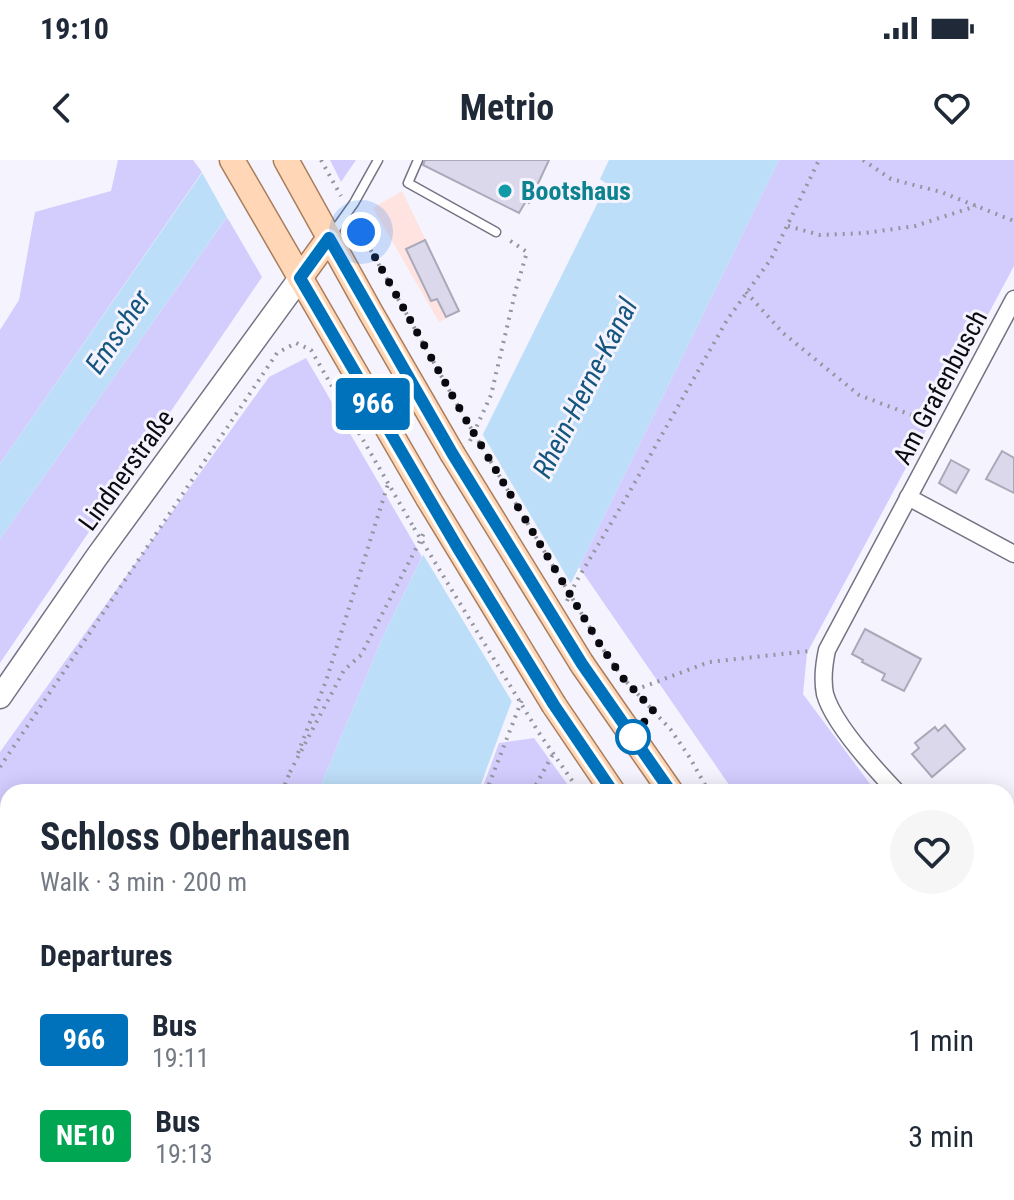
<!DOCTYPE html>
<html lang="en">
<head>
<meta charset="utf-8">
<style>
  :root { --surface:#fff; --page:#f6f6f7; --text:#1f2937; --muted:#747a83 }
  body { margin:0; font-family:"Roboto Condensed",sans-serif; background:var(--page); color:var(--text); height:100vh; display:flex; flex-direction:column; font-size:30px; white-space:nowrap }
  * { box-sizing:border-box; margin:0 }
  p { font-size:26px; color:var(--muted) }
  .icon { flex:none; width:44px; height:44px; fill:none; stroke:currentColor; stroke-width:2; stroke-linecap:round; stroke-linejoin:round }
  .map { position:relative; flex:1; overflow:hidden }
  .details { position:absolute; left:0px; top:624px; width:1014px; height:416px; display:flex; flex-direction:column; background:var(--surface); border-radius:24px 24px 0 0; box-shadow:0 4px 20px #0003 }
  .details>* { flex:none }
  .badge { padding:0 16px; border-radius:6px; font-size:28px; line-height:52px }
  .you { position:absolute; width:40px; height:40px; margin:-20px; border:6px solid #fff; border-radius:50%; background:#1a73e8; box-shadow:0 0 0 12px #1a73e833 }
  .map>.badge { position:absolute; translate:-50% -50%; box-shadow:0 0 0 4px #fff }
  h2 { padding:0 40px; font-size:30px; line-height:72px }
  .round { display:grid; place-items:center; flex:none; width:84px; height:84px; border-radius:42px; background:var(--page) }
  .summary { display:flex; align-items:center; justify-content:space-between; height:136px; padding:0 40px }
  h1 { font-size:38px; font-weight:700; line-height:60px }
  ul { padding:0; list-style:none }
  li { display:flex; align-items:center; gap:24px; height:96px; padding:0 40px }
  li div { flex:1 }
  li b { display:block; font-size:30px }
  li em { font-style:normal }
  li .badge { min-width:88px; font-weight:700; text-align:center }
  .status { display:flex; justify-content:space-between; align-items:center; height:56px; padding:0 40px; background:var(--surface); direction:ltr }
  .status svg { height:22px; fill:currentColor }
  header { display:flex; justify-content:space-between; align-items:center; height:104px; padding:0 40px; background:var(--surface); font-size:36px; font-weight:700 }
  .map>svg:first-child { display:block }
</style>
</head>
<body>
<div class="status"><b>19:10</b><svg viewBox="0 0 49 12"><path d="M0 12V9h3v3zM5 12V6h3v6zM10 12V3h3v9zM15 12V0h3v12zM26 1h20v11H26zM47 4h2v5h-2z"/></svg></div>
<header><svg class="icon" aria-label="back" viewBox="0 0 24 24"><path d="M15 5l-7 7 7 7"/></svg>Metrio<svg class="icon" aria-label="heart" viewBox="0 0 24 24"><path d="M12 20l-8-8c-3-5 5-10 8-4 3-6 11-1 8 4z"/></svg></header>
<div class="map">
<svg width="1014" height="1040" viewBox="0 0 1014 1040">
  <rect width="100%" height="100%" fill="#f4f3fe"/>
  <!-- industrial -->
  <path fill="#fee3e0" d="M402 31 460 151 439 162 373 48Z"/>
  <!-- green -->
  <g fill="#d3cdfe">
    <path d="M118 0H193L202 12 0 304V170L19 140 35 52 111 31Z"/>
    <path d="M330 0H356L341 22Z"/>
    <path d="M779 0H1014V106L807 493 803 534 876 632H734L579 407Z"/>
    <path d="M227 57 262 117 0 503V379Z"/>
    <path d="M306 198 422 397 384 474 318 632H8V1032H186L184 1040H0V592L269 217Z"/>
    <path d="M534 578 573 632H481L499 583Z"/>
    <path d="M1006 753 1014 758V924L1006 917Z"/>
    <path d="M355 1032H951L962 1040H353Z"/>
  </g>
  <!-- water -->
  <g fill="#bddef8">
    <path d="M211 0H267L0 379V304Z"/>
    <path d="M609 0H779L579 407 514 535 478 632H318L384 474 607 24 600 19Z"/>
    <path d="M186 1032H355L353 1040H184Z"/>
  </g>
  <!-- pier -->
  <g fill="#f4f3fe">
    <path d="M206 0H271L229 61 200 9Z"/>
    <path d="M480 270 573 427 514 545 421 391Z"/>
  </g>
  <!-- building -->
  <g fill="#dad8ea" stroke="#aaa8b9" stroke-width="2">
    <path d="M425 0H549L529 43 526 41 519 53 423 5Z"/>
    <path d="M425 80 459 151 446 157 437 139 431 141 406 89Z"/>
    <path d="M1002 291 1014 298V333L986 319Z"/>
    <path d="M951 300 969 310 956 333 939 323Z"/>
    <path d="M865 469 921 499 904 531 882 520 885 514 862 502 863 500 852 494Z"/>
    <path d="M945 565 965 589 932 617 912 594 919 588 915 583 935 567 938 571Z"/>
  </g>
  <g fill="none" stroke-linecap="round" stroke-linejoin="round">
    <defs>
      <g id="lane">
        <path d="M418 0 408 23 496 72"/>
        <path d="M332 74 354 43 378 0"/>
      </g>
      <g id="street">
        <path d="M908 337 1014 394"/>
        <path d="M897 632C875 609 833 563 825 534 822 519 824 504 827 490L1014 139"/>
        <path d="M1006 734 1014 740"/>
      </g>
      <path id="secondary" d="M0 537 96 398 300 118"/>
      <g id="primary">
        <path d="M232 0 428 338"/>
        <path d="M286 0 371 153 452 293"/>
        <path d="M300 118 329 78"/>
        <path d="M582 504 671 632"/>
        <path d="M554 545 613 632"/>
        <path d="M1006 974 1014 980"/>
        <path d="M1005 1032 1014 1039"/>
      </g>
    </defs>
    <!-- lane casing -->
    <use href="#lane" stroke="#747383" stroke-width="11"/>
    <!-- street casing -->
    <use href="#street" stroke="#747383" stroke-width="19"/>
    <!-- secondary casing -->
    <use href="#secondary" stroke="#747383" stroke-width="25"/>
    <!-- primary casing -->
    <use href="#primary" stroke="#aa7e5c" stroke-width="27"/>
    <!-- path -->
    <g stroke="#95949d" stroke-width="4" stroke-dasharray="2 6" stroke-linecap="butt">
      <path d="M321 0 341 36"/>
      <path d="M863 0 891 19 941 32 1014 61"/>
      <path d="M355 62 466 260"/>
      <path d="M788 66 820 75 865 73 915 66 976 46"/>
      <path d="M746 132 783 173 859 235 930 262"/>
      <path d="M470 281 491 235 516 129 527 92 506 78"/>
      <path d="M567 441 576 422 626 338 727 160 771 99 819 0"/>
      <path d="M599 483 622 517 671 570 690 598 709 632"/>
      <path d="M635 530 709 502 809 491"/>
      <path d="M539 573 580 632"/>
      <path d="M298 593 326 521 388 324"/>
      <path d="M0 607 277 193 296 183 311 190 414 368"/>
      <path d="M290 612 344 510 361 495 425 371"/>
      <path d="M282 632 290 612"/>
      <path d="M486 632 523 537"/>
      <path d="M532 632 553 594"/>
      <path d="M0 705 8 709"/>
      <path d="M1006 941 1014 948"/>
      <path d="M537 1032 543 1040"/>
      <path d="M889 1032 896 1040"/>
      <path d="M960 1032 972 1040"/>
      <path d="M107 1040 113 1032"/>
      <path d="M150 1040 152 1032"/>
      <path d="M383 1040 385 1032"/>
      <path d="M484 1040V1032"/>
      <path d="M688 1040 697 1032"/>
      <path d="M745 1040 753 1032"/>
      <path d="M768 1040 777 1032"/>
      <path d="M905 1040 914 1032"/>
    </g>
    <!-- lane -->
    <use href="#lane" stroke="#fff" stroke-width="8"/>
    <!-- street -->
    <use href="#street" stroke="#fff" stroke-width="16"/>
    <!-- secondary -->
    <use href="#secondary" stroke="#fff" stroke-width="22"/>
    <!-- primary -->
    <use href="#primary" stroke="#ffd7b6" stroke-width="24"/>
    <defs>
      <g id="primary-bridge">
        <path d="M452 293 582 504"/>
        <path d="M428 338 554 545"/>
      </g>
    </defs>
    <!-- primary-bridge casing -->
    <use href="#primary-bridge" stroke="#aa7e5c" stroke-width="27" stroke-linecap="butt"/>
    <!-- path-bridge -->
    <g stroke="#95949d" stroke-width="4" stroke-dasharray="2 6" stroke-linecap="butt">
      <path d="M466 260 599 483"/>
      <path d="M414 368 539 573"/>
    </g>
    <!-- primary-bridge -->
    <use href="#primary-bridge" stroke="#ffd7b6" stroke-width="24"/>
  </g>
  <g fill="none" stroke-linecap="round" stroke-linejoin="round">
    <defs>
      <path id="line" d="M613 632 554 545 459 390 300 118 329 78 452 293 582 504 671 632"/>
    </defs>
    <!-- line casing -->
    <use href="#line" stroke="#fff" stroke-width="18"/>
    <!-- line -->
    <use href="#line" stroke="#0072bc" stroke-width="12"/>
    <!-- walk -->
    <path stroke="#0b0a10" stroke-width="8" stroke-dasharray="0 14.4" d="M361 72 466 260 599 483 622 517 653 550 633 577"/>
  </g>
  <!-- markers -->
  <circle fill="#0f9aa8" stroke="#f4f3fe" stroke-width="3" cx="505" cy="31" r="8"/>
  <circle fill="#fff" stroke="#0072bc" stroke-width="4" cx="633" cy="577" r="16"/>
  <g text-anchor="middle" dominant-baseline="central" stroke-width="6" stroke-linejoin="round" paint-order="stroke">
    <!-- culture labels -->
    <g font-size="26" font-weight="bold" fill="#0d838f" stroke="#f4f3fe" text-anchor="start">
      <text x="521" y="31">Bootshaus</text>
    </g>
    <!-- street labels -->
    <g font-size="26" fill="#0b0a10" stroke="#f4f3fe">
      <text transform="translate(940 227) rotate(-62)">Am Grafenbusch</text>
      <text transform="translate(126 310) rotate(-54)">Lindnerstraße</text>
    </g>
    <!-- water labels -->
    <g font-size="28" font-style="italic" fill="#15567e" stroke="#f4f3fe">
      <text transform="translate(118 172) rotate(-56)">Emscher</text>
      <text transform="translate(585 228) rotate(-63)">Rhein-Herne-Kanal</text>
    </g>
  </g>
</svg>
<div class="you" style="left:361px;top:72px"></div>
<b class="badge" style="left:373px;top:244px;background:#0072bc;color:#fff">966</b>
<section class="details">
<div class="summary"><div><h1>Schloss Oberhausen</h1><p>Walk · 3 min · 200 m</p></div><a class="round"><svg class="icon" aria-label="heart" viewBox="0 0 24 24"><path d="M12 20l-8-8c-3-5 5-10 8-4 3-6 11-1 8 4z"/></svg></a></div>
<h2>Departures</h2>
<ul>
<li><span class="badge" style="background:#0072bc;color:#fff">966</span><div><b>Bus</b><p>19:11</p></div><em>1 min</em></li>
<li><span class="badge" style="background:#00a651;color:#fff">NE10</span><div><b>Bus</b><p>19:13</p></div><em>3 min</em></li>
</ul>
</section>
</div>
</body>
</html>
